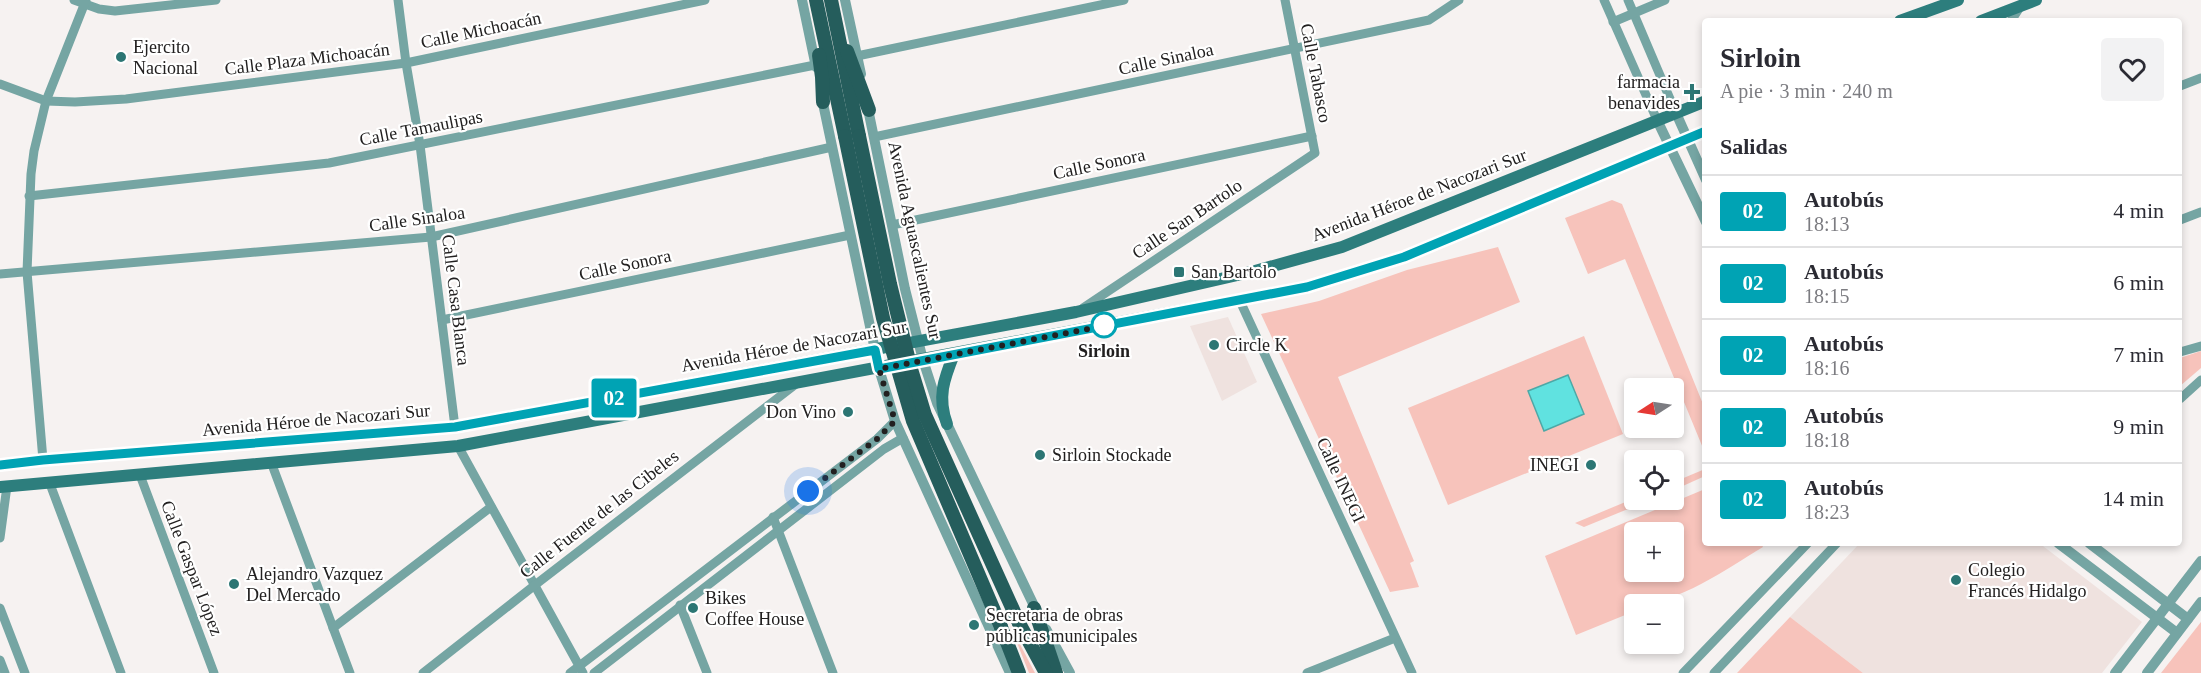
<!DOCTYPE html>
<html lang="es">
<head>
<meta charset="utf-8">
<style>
  :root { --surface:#fff; --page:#f2f2f3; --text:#2b2b33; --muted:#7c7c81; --line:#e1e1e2 }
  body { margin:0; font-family:Georgia,serif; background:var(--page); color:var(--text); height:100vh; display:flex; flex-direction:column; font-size:22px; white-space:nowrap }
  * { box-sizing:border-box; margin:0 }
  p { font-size:20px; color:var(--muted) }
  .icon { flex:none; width:33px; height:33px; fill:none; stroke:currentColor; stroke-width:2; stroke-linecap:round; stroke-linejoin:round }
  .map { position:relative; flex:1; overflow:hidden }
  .side { position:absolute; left:1702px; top:18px; width:480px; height:528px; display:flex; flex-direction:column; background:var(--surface); border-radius:6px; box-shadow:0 3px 9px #0003 }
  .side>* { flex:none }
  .badge { padding:0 12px; border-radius:4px; font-size:21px; line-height:39px }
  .needle { width:39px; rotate:258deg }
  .tools { position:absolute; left:1624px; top:378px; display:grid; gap:12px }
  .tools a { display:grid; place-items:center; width:60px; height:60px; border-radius:6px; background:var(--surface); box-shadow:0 3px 9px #0003; font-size:30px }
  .you { position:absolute; width:30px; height:30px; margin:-15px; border:4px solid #fff; border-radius:50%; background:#1a73e8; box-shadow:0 0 0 9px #1a73e833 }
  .map>.badge { position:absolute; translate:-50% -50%; box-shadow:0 0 0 3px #fff }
  h2 { padding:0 18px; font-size:22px; line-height:54px }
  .round { display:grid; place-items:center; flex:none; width:63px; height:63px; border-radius:6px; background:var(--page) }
  .summary { display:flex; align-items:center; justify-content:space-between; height:102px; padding:0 18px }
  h1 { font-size:28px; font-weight:600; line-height:45px }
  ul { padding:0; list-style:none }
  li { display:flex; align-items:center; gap:18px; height:72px; padding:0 18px; border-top:2px solid var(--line) }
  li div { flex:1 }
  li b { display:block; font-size:22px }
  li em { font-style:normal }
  li .badge { min-width:66px; font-weight:700; text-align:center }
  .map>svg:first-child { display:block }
</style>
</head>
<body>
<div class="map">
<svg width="2201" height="673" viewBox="0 0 2201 673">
  <rect width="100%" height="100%" fill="#f6f2f1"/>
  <!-- built -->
  <g fill="#efe2df">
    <path d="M1228 317 1257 382 1222 401 1190 326Z"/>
    <path d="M1860 543H2039L2142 622 2102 673H1863L1790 617Z"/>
  </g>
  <!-- green -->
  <g fill="#f7c3bb" fill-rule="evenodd">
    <path d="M1612 200 1622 204 1705 409V453L1625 259 1588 274 1565 218Z"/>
    <path d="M1498 247 1520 302 1338 377 1414 561 1410 563 1419 587 1390 592 1261 314 1319 301 1407 270Z"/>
    <path d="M1584 336 1623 434 1448 505 1408 408Z"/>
    <path d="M2201 351V368L2180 386V358Z"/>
    <path d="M1705 469V476L1674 490V482Z"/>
    <path d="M1705 489 1706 543H1761L1763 547C1726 569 1679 604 1635 604V611L1576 635 1545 556ZM1635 532H1674V572H1635Z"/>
    <path d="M1635 498V500H1650L1584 527 1575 523Z"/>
    <path d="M1790 617 1863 673H1737Z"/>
    <path d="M2201 622V673H2161Z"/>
    <path d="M1010 625 1035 673H1029Z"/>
  </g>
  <!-- water -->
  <path fill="#60e2e0" stroke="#4da8a6" stroke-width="1.5" d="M1568 375 1584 414 1544 431 1528 391Z"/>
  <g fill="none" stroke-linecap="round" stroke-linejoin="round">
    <!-- minor -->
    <g stroke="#75a5a3" stroke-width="9">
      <path d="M74 0 99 9 115 11 216 0"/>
      <path d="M398 0 406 63 420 145 455 427"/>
      <path d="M1604 0 1657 120"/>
      <path d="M1628 0 1676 113"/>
      <path d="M2011 21 2020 7"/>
      <path d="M1613 22 1665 0"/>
      <path d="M857 56 1124 0"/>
      <path d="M0 84 46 101 75 102 126 99 406 63 705 0"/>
      <path d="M2180 86 2201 78"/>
      <path d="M874 137 1429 20 1459 0"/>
      <path d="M29 196 329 163 815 65"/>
      <path d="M2180 220 2201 212"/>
      <path d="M892 225 1312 136"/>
      <path d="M0 274 431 237 832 147"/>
      <path d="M1240 301 1412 673"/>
      <path d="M1083 308 1315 153 1285 0"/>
      <path d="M442 320 850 235"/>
      <path d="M2180 352 2201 346"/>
      <path d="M2180 399 2201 380"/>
      <path d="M458 446 583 673"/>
      <path d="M43 460 27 272 31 174 34 151 46 101 86 0"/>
      <path d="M271 462 350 673"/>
      <path d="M140 475 214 673"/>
      <path d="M50 484 121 673"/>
      <path d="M773 517 833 673"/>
      <path d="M0 538 7 486"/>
      <path d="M680 605 707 673"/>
      <path d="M0 608 25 673"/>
      <path d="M333 628 491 507"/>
      <path d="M0 660 5 673"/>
      <path d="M423 673 535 585 796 384"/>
      <path d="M570 673 877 439 895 421"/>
      <path d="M594 673 884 449 903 438"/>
      <path d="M1307 673 1395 638"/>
      <path d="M1683 673 1808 543"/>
      <path d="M1714 673 1837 543"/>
    </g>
    <!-- tertiary -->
    <g stroke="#75a5a3" stroke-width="10">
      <path d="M802 0 816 67"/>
      <path d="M845 0 861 74"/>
      <path d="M821 94 879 369 895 421 1010 673"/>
      <path d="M867 104 905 289 923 360 937 403 1037 612"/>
      <path d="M1676 113 1706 180"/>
      <path d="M1657 120 1706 222"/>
      <path d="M2058 543 2177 633"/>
      <path d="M2089 543 2188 619"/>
      <path d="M1046 629 1070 673"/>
      <path d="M2115 673 2201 561"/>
      <path d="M2147 673 2201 602"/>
    </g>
    <!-- secondary -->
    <g stroke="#2d7e7d" stroke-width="12">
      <path d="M1900 21 1958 0"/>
      <path d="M1981 21 2036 0"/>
      <path d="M947 424C937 397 944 379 954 354"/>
      <path d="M0 465 43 460 455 427 1076 312 1255 271 1342 247 1706 101"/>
      <path d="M0 487 458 446 1307 287 1404 257 1706 131"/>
    </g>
    <!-- primary -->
    <g stroke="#255d5c" stroke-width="14">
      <path d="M816 0 845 136"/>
      <path d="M831 0 859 136"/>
      <path d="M847 51 869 110"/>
      <path d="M819 55 822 77 823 102"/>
      <path d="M1034 608 1056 673"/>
      <path d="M1019 623 1046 673"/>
      <path d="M1001 627 1019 673"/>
    </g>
    <!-- primary-bridge -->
    <g stroke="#255d5c" stroke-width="14">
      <path d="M845 136 883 318 913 421 1001 627"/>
      <path d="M859 136 890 284 911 369 925 415 1019 623"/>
    </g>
  </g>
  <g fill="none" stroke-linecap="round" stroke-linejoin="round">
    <defs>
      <path id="line" d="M0 465 43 460 455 427 875 350 879 369 1307 287 1404 257 1706 131"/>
    </defs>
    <!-- line casing -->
    <use href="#line" stroke="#fff" stroke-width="14"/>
    <!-- line -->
    <use href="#line" stroke="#00a3b4" stroke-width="9"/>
    <!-- walk -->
    <path stroke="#222020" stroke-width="6" stroke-dasharray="0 10.8" d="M808 491 877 439 895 421 879 369 1109 325H1104"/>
  </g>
  <!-- markers -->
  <g fill="#2c7674" stroke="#fff" stroke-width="2">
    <circle cx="121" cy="57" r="6"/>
    <path d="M1689 83h6v6h6v6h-6v6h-6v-6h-6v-6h6z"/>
    <rect x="1173" y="266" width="12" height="12" rx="3"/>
    <circle cx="1214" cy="345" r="6"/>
    <circle cx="848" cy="412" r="6"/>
    <circle cx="1040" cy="455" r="6"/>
    <circle cx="1591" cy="465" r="6"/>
    <circle cx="1956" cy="580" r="6"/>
    <circle cx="234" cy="584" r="6"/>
    <circle cx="693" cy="608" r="6"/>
    <circle cx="974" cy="625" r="6"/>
  </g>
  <circle fill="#fff" stroke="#00a3b4" stroke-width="3" cx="1104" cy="325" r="12"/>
  <g text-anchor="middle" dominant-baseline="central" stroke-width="4.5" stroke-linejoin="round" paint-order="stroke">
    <!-- street labels -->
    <g font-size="18" fill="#222020" stroke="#fff">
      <text transform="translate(481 30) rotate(-12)">Calle Michoacán</text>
      <text transform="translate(307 59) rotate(-7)">Calle Plaza Michoacán</text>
      <text transform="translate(1166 59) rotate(-12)">Calle Sinaloa</text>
      <text transform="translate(1316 73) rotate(79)">Calle Tabasco</text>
      <text transform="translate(421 128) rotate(-11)">Calle Tamaulipas</text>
      <text transform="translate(1099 164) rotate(-12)">Calle Sonora</text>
      <text transform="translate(1419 195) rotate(-21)">Avenida Héroe de Nacozari Sur</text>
      <text transform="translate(417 219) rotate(-8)">Calle Sinaloa</text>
      <text transform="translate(1187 219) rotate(-34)">Calle San Bartolo</text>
      <text transform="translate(915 240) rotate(78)">Avenida Aguascalientes Sur</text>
      <text transform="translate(625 265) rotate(-12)">Calle Sonora</text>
      <text transform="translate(456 300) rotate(83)">Calle Casa Blanca</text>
      <text transform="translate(794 346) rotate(-10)">Avenida Héroe de Nacozari Sur</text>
      <text transform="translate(316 420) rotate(-5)">Avenida Héroe de Nacozari Sur</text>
      <text transform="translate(1341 480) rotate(65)">Calle INEGI</text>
      <text transform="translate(599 514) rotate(-38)">Calle Fuente de las Cibeles</text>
      <text transform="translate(192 568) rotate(69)">Calle Gaspar López</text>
    </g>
    <!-- poi labels -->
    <g font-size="18" fill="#222020" stroke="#fff" text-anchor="start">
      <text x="133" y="47">Ejercito<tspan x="133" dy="21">Nacional</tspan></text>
      <text x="1680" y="82" text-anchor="end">farmacia<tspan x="1680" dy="21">benavides</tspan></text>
      <text x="1191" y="272">San Bartolo</text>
      <text x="1226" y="345">Circle K</text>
      <text x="836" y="412" text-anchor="end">Don Vino</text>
      <text x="1052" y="455">Sirloin Stockade</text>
      <text x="1579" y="465" text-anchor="end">INEGI</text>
      <text x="1968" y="570">Colegio<tspan x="1968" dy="21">Francés Hidalgo</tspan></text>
      <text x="246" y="574">Alejandro Vazquez<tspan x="246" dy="21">Del Mercado</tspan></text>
      <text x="705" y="598">Bikes<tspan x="705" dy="21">Coffee House</tspan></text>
      <text x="986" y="615">Secretaria de obras<tspan x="986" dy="21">públicas municipales</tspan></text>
    </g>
    <!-- stop labels -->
    <g font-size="18" font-weight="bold" fill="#222020" stroke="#fff">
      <text x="1104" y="351">Sirloin</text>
    </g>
  </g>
</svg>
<div class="tools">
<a><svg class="needle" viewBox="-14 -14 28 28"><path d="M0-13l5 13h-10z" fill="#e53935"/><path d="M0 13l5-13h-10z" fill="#7c7c81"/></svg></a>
<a><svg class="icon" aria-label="locate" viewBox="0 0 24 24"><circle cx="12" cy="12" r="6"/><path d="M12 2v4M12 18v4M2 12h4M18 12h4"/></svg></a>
<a>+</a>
<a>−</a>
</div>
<div class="you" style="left:808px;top:491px"></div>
<b class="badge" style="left:614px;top:398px;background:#00a3b4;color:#fff">02</b>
<section class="side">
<div class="summary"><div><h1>Sirloin</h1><p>A pie · 3 min · 240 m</p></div><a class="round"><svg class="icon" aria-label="heart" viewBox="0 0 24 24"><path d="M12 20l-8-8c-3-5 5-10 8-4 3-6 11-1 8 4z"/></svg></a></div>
<h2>Salidas</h2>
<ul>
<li><span class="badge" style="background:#00a3b4;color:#fff">02</span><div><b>Autobús</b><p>18:13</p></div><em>4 min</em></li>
<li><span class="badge" style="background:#00a3b4;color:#fff">02</span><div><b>Autobús</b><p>18:15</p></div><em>6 min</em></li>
<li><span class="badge" style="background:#00a3b4;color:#fff">02</span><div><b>Autobús</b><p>18:16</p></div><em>7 min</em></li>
<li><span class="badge" style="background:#00a3b4;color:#fff">02</span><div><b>Autobús</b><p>18:18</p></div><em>9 min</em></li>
<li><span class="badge" style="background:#00a3b4;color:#fff">02</span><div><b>Autobús</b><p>18:23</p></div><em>14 min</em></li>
</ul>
</section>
</div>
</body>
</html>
